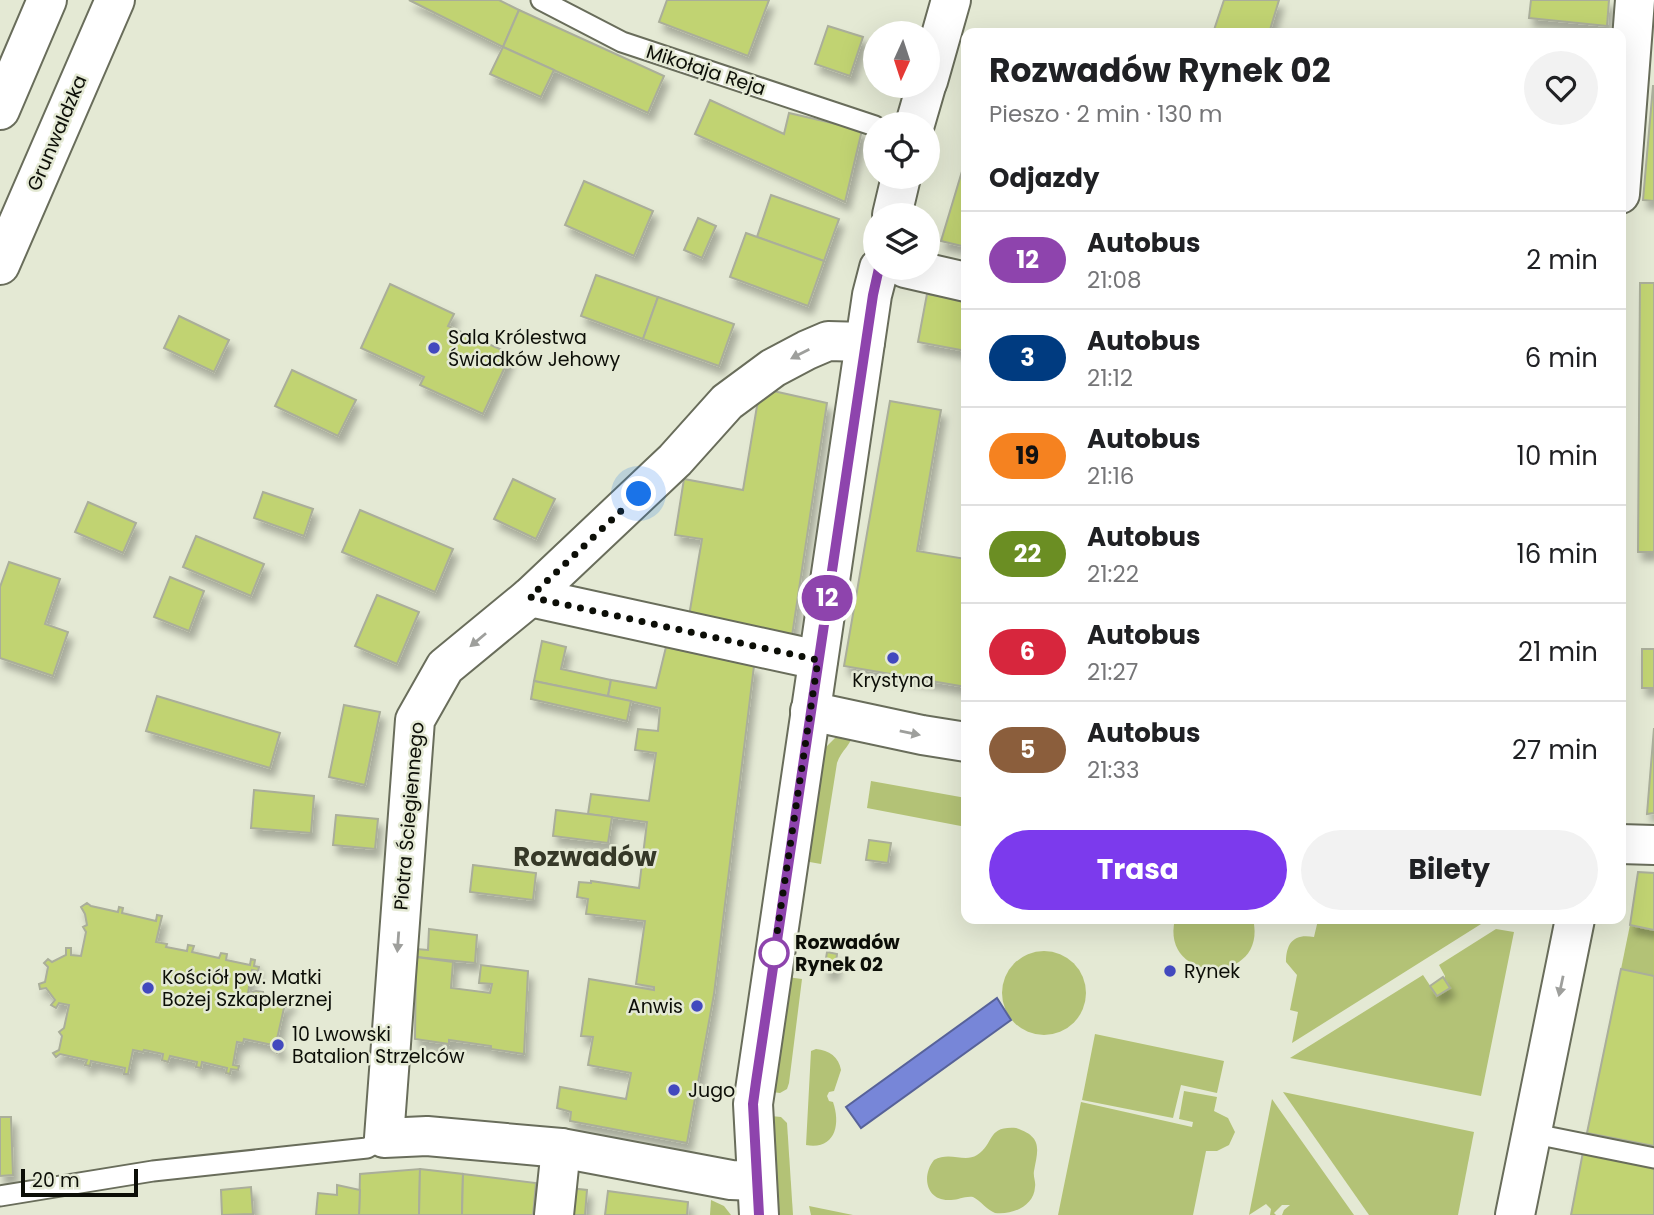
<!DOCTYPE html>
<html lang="pl">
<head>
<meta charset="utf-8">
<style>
  :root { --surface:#fff; --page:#f2f2f2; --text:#202124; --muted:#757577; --line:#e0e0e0; --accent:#7c3aed }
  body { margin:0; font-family:Poppins,sans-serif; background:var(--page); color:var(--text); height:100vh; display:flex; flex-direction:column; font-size:26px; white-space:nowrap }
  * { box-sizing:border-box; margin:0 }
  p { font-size:23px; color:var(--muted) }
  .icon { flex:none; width:38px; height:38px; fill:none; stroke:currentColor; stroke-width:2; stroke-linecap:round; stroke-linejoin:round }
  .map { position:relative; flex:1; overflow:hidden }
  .panel { position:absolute; left:961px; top:28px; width:665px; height:896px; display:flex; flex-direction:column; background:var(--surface); border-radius:14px; box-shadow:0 7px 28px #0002 }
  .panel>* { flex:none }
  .badge { padding:0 14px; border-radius:23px; font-size:24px; line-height:46px }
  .needle { width:46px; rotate:183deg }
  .fabs { position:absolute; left:863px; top:21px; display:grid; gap:14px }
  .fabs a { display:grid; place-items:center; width:77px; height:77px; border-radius:50%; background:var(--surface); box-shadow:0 7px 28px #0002; font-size:35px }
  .scale { position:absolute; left:21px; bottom:18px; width:117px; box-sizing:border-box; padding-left:7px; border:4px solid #0c0e07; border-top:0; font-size:19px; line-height:24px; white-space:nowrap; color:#0c0e07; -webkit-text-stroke:5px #e4e9d4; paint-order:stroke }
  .you { position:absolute; width:35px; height:35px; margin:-18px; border:5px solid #fff; border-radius:50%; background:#1a73e8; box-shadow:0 0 0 10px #1a73e833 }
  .map>.badge { position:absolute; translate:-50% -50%; box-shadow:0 0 0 4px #fff }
  h2 { padding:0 28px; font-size:26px; line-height:63px }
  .round { display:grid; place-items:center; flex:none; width:74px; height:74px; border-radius:37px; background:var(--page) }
  .overview { display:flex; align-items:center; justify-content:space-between; height:119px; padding:0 28px }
  h1 { font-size:33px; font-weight:700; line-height:52px }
  .cta { display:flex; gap:14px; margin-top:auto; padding:14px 28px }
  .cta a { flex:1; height:80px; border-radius:42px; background:var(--accent); color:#fff; font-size:28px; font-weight:700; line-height:80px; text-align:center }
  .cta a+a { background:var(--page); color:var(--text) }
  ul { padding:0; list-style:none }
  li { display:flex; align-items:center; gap:21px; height:98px; padding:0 28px; border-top:2px solid var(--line) }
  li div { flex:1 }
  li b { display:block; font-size:26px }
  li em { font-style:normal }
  li .badge { min-width:77px; font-weight:700; text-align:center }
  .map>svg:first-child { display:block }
</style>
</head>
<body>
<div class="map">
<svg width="1654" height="1215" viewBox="0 0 1654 1215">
  <defs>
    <filter id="shadow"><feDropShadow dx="4.5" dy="8" stdDeviation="3.5" flood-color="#0004"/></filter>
  </defs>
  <rect width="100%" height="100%" fill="#e4e9d4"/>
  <!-- green -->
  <g fill="#b3c276">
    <path d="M854 731C852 745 841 750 837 763L821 864 804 861 824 749 837 736Z"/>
    <path d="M871 781 966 798V827L867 808Z"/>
    <path d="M1175 919H1253C1269 986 1159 985 1175 919Z"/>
    <path d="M1315 919H1489L1292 1043 1298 1012 1290 1010 1297 975 1286 962C1286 943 1294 933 1314 937L1318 920Z"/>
    <path d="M1630 925 1654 930V976L1621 969Z"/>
    <path d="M1496 929 1514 932 1481 1096 1290 1058 1423 975 1437 996 1445 976 1439 965Z"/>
    <circle cx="1044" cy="993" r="42"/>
    <path d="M787 977 802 979 789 1083 787 1089 780 1093 772 1092Z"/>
    <path d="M1095 1034 1224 1061 1217 1093 1181 1085 1173 1118 1082 1100Z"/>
    <path d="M816 1049C829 1050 839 1057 841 1070L834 1091 829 1092 827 1096 829 1101 833 1102C841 1125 835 1150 806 1145L811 1051Z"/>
    <path d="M1184 1091 1217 1097 1214 1111 1228 1118 1235 1132 1229 1145 1217 1151H1206L1193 1215H1058L1081 1102 1192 1127 1193 1122 1179 1119Z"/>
    <path d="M1283 1092 1474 1132 1458 1215H1369Z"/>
    <path d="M1272 1099 1279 1109 1354 1215H1282L1284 1210 1290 1205H1282L1274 1213 1276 1215H1270L1271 1209 1266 1204 1249 1215Z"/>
    <path d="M771 1116 781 1117 787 1123 793 1215H777Z"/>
    <path d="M1016 1128C1043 1137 1038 1149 1034 1171 1033 1177 1036 1182 1035 1187 1034 1206 1013 1215 995 1213 987 1210 981 1201 973 1197 964 1196 959 1200 951 1200 926 1202 921 1176 934 1160 950 1151 964 1163 977 1155 995 1144 986 1126 1016 1128Z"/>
    <path d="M711 1200 724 1206 731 1215H710Z"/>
    <path d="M809 1206 853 1215H811Z"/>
  </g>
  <!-- water -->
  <path fill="#7786d8" stroke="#576299" stroke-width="2" d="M997 998 1011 1020 861 1128 846 1107Z"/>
  <!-- building -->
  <g fill="#c1d372" stroke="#aaae9a" stroke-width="2" filter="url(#shadow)">
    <path d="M409 0H499L519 10 503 47Z"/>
    <path d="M667 0H769L748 56 659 22Z"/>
    <path d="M1224 0H1279L1269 33H1213Z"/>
    <path d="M1531 0H1609L1607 26 1529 18Z"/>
    <path d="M519 10 664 76 648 113 503 47Z"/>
    <path d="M828 26 863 37 850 76 815 64Z"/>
    <path d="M503 47 554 70 541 97 490 74Z"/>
    <path d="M1653 86H1654V201L1643 200Z"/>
    <path d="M710 100 784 134 789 113 862 130 845 202 695 134Z"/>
    <path d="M966 158V247L941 241Z"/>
    <path d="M584 181 653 211 634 256 565 225Z"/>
    <path d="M771 195 839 219 824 261 757 237Z"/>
    <path d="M698 218 716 226 702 258 684 250Z"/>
    <path d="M746 233 824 261 808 306 730 277Z"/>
    <path d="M596 275 658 297 643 339 581 316Z"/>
    <path d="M1640 283H1654V552H1638Z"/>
    <path d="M390 284 454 314 448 326 511 354 483 414 420 385 424 377 361 348Z"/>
    <path d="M927 294 966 301V351L918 342Z"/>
    <path d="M658 297 734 324 719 366 643 339Z"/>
    <path d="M179 316 229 340 214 372 164 348Z"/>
    <path d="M292 370 356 400 338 436 275 406Z"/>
    <path d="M760 388 827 403 792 636 689 616 702 539 675 535 684 479 743 490Z"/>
    <path d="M890 401 941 410 917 551 966 559V687L844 666Z"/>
    <path d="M513 479 555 499 536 539 494 519Z"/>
    <path d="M263 492 313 509 304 536 254 518Z"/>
    <path d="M88 502 136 523 123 553 75 532Z"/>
    <path d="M360 510 453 549 435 592 342 552Z"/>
    <path d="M196 536 264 564 251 596 183 567Z"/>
    <path d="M9 562 60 579 45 624 68 632 53 676 0 658V587Z"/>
    <path d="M170 577 204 591 189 631 154 617Z"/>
    <path d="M377 595 419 612 397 664 355 646Z"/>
    <path d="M542 641 566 647 561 669 611 680 608 696 534 681Z"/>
    <path d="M666 647 754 666 714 994 687 1143 570 1121 571 1112 557 1108 560 1087 626 1099 631 1073 588 1065 593 1037 581 1036 589 979 654 990V987L636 984 645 921 586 914 588 899 577 897 579 882 591 883V881L639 888 647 822 588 814 591 794 649 801 656 753 635 750 638 729 658 731 660 708 608 696 611 680 656 688Z"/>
    <rect x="1642" y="649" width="12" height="39"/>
    <path d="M534 681 631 701 627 721 531 699Z"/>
    <path d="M157 696 280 733 270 768 146 731Z"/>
    <path d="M344 705 380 712 365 785 329 777Z"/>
    <path d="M1654 728V813L1647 814Z"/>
    <path d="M254 790 314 796 311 833 251 828Z"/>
    <path d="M556 810 612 817 608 843 553 836Z"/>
    <path d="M336 815 378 819 375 849 333 845Z"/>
    <path d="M869 840 891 843 888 863 866 860Z"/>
    <path d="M473 865 536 873 533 900 470 892Z"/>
    <path d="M1638 872 1654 873V930L1630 925Z"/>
    <path d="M87 903 91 906 118 912 119 907 123 908 122 913 156 921 157 915 162 916 156 942 167 944 166 947 187 951 188 945 194 946 192 952 219 958 221 953 227 954 226 960 250 965 251 959 255 960 254 966 259 967 258 971 252 970 248 993 256 991 263 992 265 1001 280 1004 288 999 291 1003 284 1008 277 1039 281 1050 277 1053 272 1045 244 1039 243 1043 237 1042 233 1065 239 1066 238 1070 231 1069 230 1074 226 1073 227 1068 202 1062 201 1068 196 1067 197 1062 170 1056 168 1062 162 1060 163 1054 144 1050 143 1052 133 1050 128 1074H124L125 1068 91 1061 90 1066 85 1065 87 1060 60 1054 56 1057 53 1053 59 1050 62 1036 59 1032 64 1028 69 1005 59 1003 56 1008 51 1005 55 1000 46 988 40 989 39 984 45 982 48 967 44 963 48 959 52 962 66 955V948H71V955L81 956 86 932 83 927 87 925 85 914 81 907Z"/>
    <path d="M429 929 477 935 475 963 416 957 417 949 428 950Z"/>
    <path d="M827 952 837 954 835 972 824 971Z"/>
    <path d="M416 957 453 962 451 988 490 993 492 984 479 983 481 965 528 971 524 1054 491 1049V1046L449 1040V1044L415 1039Z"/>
    <path d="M1621 969 1654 976V1146L1587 1133Z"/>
    <path d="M1443 977 1450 988 1437 996 1430 986Z"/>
    <path d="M0 1117H11L13 1175 0 1176Z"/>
    <path d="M1583 1152 1654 1166V1215H1571Z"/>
    <path d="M420 1169 419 1215H359L360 1174Z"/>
    <path d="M420 1169 463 1174 462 1215H419Z"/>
    <path d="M463 1174 536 1183 533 1215H462Z"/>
    <path d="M337 1185 360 1190 359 1215H316L318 1193 337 1195Z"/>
    <path d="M251 1187 253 1214 222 1215 221 1190Z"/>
    <path d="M569 1188 587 1190 585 1215H567Z"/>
    <path d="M608 1191 688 1202 687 1215H605Z"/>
  </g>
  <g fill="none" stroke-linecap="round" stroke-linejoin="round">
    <defs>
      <g id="service">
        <path d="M541 0 622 42 875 126"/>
        <path d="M1530 1133 1654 1158"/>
        <path d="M0 1196 153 1171 367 1148 384 1138"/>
      </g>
      <g id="minor">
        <path d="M1620 194 1635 0"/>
        <path d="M0 265 115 0"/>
        <path d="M905 268 966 282"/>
        <path d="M530 597 818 660"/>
        <path d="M810 711 922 735 966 742"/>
        <path d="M1620 844 1654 845"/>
        <path d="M756 1181 731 1180 561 1148 427 1136 384 1138 415 720 445 667 530 597 675 460 727 402 773 368 807 350 828 341 865 342"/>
        <path d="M554 1215 561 1148"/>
        <path d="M1515 1215 1575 919"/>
      </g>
      <g id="tertiary">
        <path d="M928 81 951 0"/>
        <path d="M0 110 47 0"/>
        <path d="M915 124 926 86"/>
        <path d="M892 215 901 177"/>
        <path d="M759 1215 753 1104 872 295 879 268"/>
      </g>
    </defs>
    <!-- service casing -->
    <use href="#service" stroke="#696d5b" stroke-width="23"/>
    <!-- minor casing -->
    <use href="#minor" stroke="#696d5b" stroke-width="42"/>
    <!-- tertiary casing -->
    <use href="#tertiary" stroke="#696d5b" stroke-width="42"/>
    <!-- service -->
    <use href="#service" stroke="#fff" stroke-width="19"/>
    <!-- minor -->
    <use href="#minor" stroke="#fff" stroke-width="38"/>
    <!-- tertiary -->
    <use href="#tertiary" stroke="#fff" stroke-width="38"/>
  </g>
  <!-- one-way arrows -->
  <defs><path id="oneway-solid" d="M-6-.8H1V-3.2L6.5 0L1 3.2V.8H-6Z" transform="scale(1.75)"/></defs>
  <g fill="#9e9f9c">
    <use href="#oneway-solid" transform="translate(800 354) rotate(153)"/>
    <use href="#oneway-solid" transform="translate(478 640) rotate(140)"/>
    <use href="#oneway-solid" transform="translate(910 733) rotate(12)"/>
    <use href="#oneway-solid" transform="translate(398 942) rotate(94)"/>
    <use href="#oneway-solid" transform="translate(1561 986) rotate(102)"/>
  </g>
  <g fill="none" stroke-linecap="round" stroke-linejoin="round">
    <defs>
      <path id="line" d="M759 1215 753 1104 756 1082 873 295 879 268"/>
    </defs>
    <!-- line casing -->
    <use href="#line" stroke="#fff" stroke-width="16"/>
    <!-- line -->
    <use href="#line" stroke="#8e44ad" stroke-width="10"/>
    <!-- walk -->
    <path stroke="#0c0e07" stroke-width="7" stroke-dasharray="0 12.6" d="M639 494 530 597 818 660 774 953"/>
  </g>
  <!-- markers -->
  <g fill="#4249be" stroke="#e4e9d4" stroke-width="2.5">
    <circle cx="434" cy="348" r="7"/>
    <circle cx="893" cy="658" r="7"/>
    <circle cx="1170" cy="971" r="7"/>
    <circle cx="148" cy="988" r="7"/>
    <circle cx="697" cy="1006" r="7"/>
    <circle cx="278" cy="1045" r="7"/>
    <circle cx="674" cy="1090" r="7"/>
  </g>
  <circle fill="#fff" stroke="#8e44ad" stroke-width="3.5" cx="774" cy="953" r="14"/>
  <g text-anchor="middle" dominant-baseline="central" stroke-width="5" stroke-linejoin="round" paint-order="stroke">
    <!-- street labels -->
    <g font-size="19" fill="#0c0e07" stroke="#e4e9d4">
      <text transform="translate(706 70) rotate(18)">Mikołaja Reja</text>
      <text transform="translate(57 133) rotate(-67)">Grunwaldzka</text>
      <text transform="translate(409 816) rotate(-85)">Piotra Ściegiennego</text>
    </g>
    <!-- poi labels -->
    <g font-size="19" fill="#0c0e07" stroke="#e4e9d4" text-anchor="start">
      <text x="448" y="337">Sala Królestwa<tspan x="448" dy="22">Świadków Jehowy</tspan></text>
      <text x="893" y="680" text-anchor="middle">Krystyna</text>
      <text x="1184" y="971">Rynek</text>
      <text x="162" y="977">Kościół pw. Matki<tspan x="162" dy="22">Bożej Szkaplerznej</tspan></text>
      <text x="683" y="1006" text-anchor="end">Anwis</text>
      <text x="292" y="1034">10 Lwowski<tspan x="292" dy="22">Batalion Strzelców</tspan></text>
      <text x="688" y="1090">Jugo</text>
    </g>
    <!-- stop labels -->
    <g font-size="19" font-weight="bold" fill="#0c0e07" stroke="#e4e9d4" text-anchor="start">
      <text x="795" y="942">Rozwadów<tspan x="795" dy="22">Rynek 02</tspan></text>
    </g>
    <!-- district labels -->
    <g font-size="26" font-weight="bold" fill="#363928" stroke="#e4e9d4">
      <text x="585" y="857">Rozwadów</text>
    </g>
  </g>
</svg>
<div class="fabs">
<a><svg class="needle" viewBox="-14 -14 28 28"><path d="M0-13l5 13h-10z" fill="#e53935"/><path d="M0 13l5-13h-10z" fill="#757577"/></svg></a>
<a><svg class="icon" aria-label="locate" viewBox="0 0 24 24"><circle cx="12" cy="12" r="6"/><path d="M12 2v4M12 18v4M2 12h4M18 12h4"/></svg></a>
<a><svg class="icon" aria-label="layers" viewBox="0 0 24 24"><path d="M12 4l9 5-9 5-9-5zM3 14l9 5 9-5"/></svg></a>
</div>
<div class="scale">20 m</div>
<div class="you" style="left:639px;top:494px"></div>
<b class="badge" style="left:827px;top:598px;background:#8e44ad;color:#fff">12</b>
<section class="panel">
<div class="overview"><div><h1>Rozwadów Rynek 02</h1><p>Pieszo · 2 min · 130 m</p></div><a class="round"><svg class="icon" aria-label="heart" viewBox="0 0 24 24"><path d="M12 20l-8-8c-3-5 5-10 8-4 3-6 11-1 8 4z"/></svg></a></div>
<h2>Odjazdy</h2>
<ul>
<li><span class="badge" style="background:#8e44ad;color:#fff">12</span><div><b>Autobus</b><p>21:08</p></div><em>2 min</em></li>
<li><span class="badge" style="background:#003b80;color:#fff">3</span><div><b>Autobus</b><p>21:12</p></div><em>6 min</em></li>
<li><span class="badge" style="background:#f58220;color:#111">19</span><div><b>Autobus</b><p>21:16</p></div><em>10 min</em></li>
<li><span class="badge" style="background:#6b8e23;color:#fff">22</span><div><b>Autobus</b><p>21:22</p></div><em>16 min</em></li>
<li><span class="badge" style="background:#d7263d;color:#fff">6</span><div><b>Autobus</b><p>21:27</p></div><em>21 min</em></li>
<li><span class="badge" style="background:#8b5e3c;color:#fff">5</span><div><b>Autobus</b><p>21:33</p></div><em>27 min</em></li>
</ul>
<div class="cta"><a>Trasa</a><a>Bilety</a></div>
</section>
</div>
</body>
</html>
